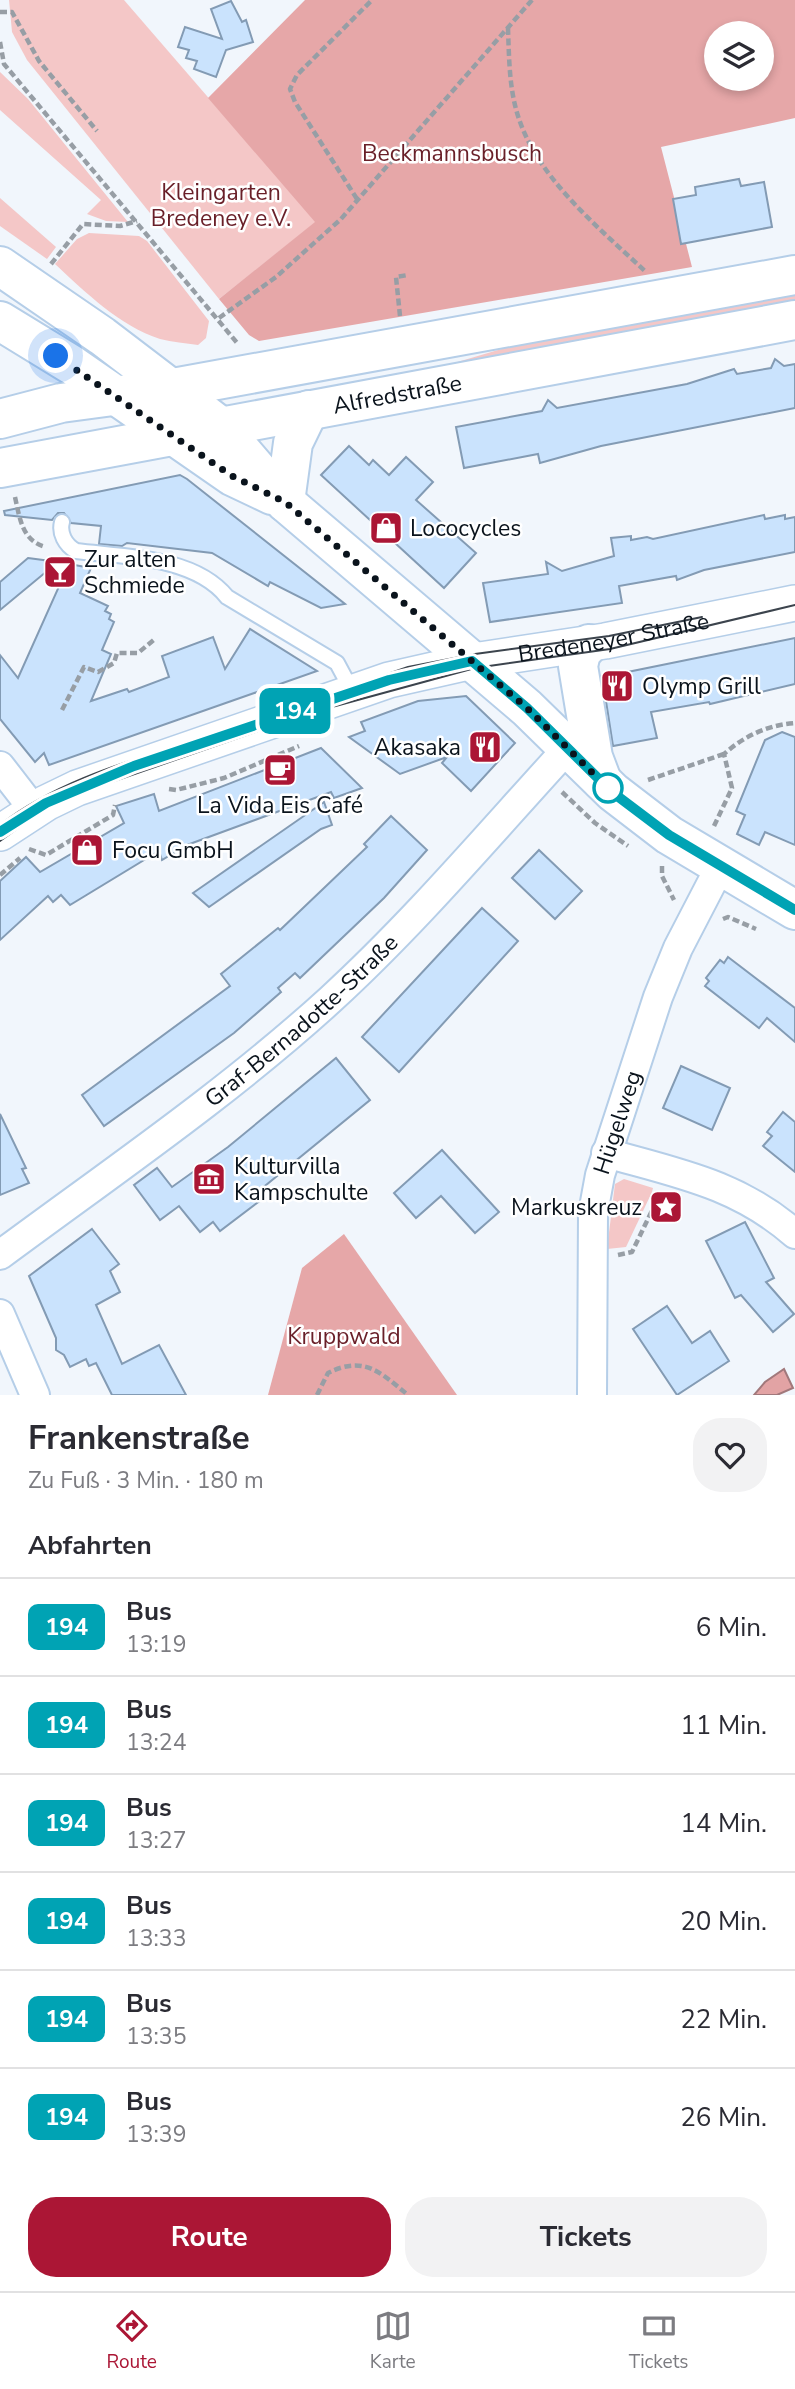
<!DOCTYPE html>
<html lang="de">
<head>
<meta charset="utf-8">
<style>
  :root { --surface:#fff; --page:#f2f2f3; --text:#2b2b33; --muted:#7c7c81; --line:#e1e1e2; --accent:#ab1635 }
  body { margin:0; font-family:"Nunito Sans",sans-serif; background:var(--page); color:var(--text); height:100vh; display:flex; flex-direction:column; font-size:26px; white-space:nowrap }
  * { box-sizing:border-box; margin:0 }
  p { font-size:23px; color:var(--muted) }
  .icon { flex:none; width:38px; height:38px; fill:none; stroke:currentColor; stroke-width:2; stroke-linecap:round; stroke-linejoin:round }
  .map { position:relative; height:1395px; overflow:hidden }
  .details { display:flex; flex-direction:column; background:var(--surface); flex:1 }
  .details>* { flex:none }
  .badge { padding:0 14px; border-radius:10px; font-size:24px; line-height:46px }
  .fabs { position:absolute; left:704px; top:21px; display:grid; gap:14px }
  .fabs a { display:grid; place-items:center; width:70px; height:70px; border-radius:50%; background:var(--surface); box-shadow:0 4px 10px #0003; font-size:35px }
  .you { position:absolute; width:35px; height:35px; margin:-18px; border:5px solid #fff; border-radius:50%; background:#1a73e8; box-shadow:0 0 0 10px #1a73e833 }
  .map>.badge { position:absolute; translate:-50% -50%; box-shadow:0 0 0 4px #fff }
  h2 { padding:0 28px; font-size:26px; line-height:63px }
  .round { display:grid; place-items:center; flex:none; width:74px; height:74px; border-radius:28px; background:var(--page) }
  .head { display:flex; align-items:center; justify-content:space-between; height:119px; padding:0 28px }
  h1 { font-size:33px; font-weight:700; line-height:52px }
  .action { display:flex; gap:14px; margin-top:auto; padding:14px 28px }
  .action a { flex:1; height:80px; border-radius:28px; background:var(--accent); color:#fff; font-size:28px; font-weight:700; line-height:80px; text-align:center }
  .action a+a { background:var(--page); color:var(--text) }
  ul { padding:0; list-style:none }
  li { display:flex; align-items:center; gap:21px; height:98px; padding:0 28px; border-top:2px solid var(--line) }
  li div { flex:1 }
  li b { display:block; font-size:26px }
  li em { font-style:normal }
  li .badge { min-width:77px; font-weight:700; text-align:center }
  .dock { display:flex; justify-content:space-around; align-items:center; height:98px; border-top:2px solid var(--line); background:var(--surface); font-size:19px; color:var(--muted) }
  .dock a { display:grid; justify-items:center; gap:4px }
  .dock .on { color:var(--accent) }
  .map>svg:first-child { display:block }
</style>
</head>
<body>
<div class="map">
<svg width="795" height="1395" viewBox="0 0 795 1395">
  <rect width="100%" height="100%" fill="#f1f6fc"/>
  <!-- green -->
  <g fill="#f4c7c7">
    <path d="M9 0H124L316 222 219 299 27 60 12 32Z"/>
    <path d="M0 72 28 99 128 222 106 221 87 214 101 200 0 110Z"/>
    <path d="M0 198 56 247 47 259 0 226Z"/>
    <path d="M89 233 139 236 147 241 209 321 206 338 198 345C186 343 172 342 160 339 120 326 85 292 55 264L77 239Z"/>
    <path d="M795 289V301L785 304 389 377 454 363 545 336Z"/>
    <path d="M624 1179 653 1188 652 1192 626 1247 607 1249 615 1184Z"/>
  </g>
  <!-- forest -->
  <g fill="#e6a7a8" fill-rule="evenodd">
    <path d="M305 0H795V118L661 147 692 267 259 341 249 335 219 299 315 222 208 98ZM716 33H761V79H716Z"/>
    <path d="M344 1234 457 1395H268L302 1268Z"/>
  </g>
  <!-- water -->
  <path fill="#e2a3a4" stroke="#a1787b" stroke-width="2" d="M784 1369 793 1388 777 1395H754L765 1382Z"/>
  <!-- building -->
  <g fill="#cae3fd" stroke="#839bb4" stroke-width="2">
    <path d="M231 1 242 22 246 20 253 42 226 50 216 77 194 69 197 61 186 58 189 50 178 47 185 27 222 39 211 9Z"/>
    <path d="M739 179 741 186 764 182 772 227 681 244 673 199 696 195 695 187Z"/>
    <path d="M775 359 784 366 795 364V408L601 446 540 463 538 454 464 468 456 427 542 411 548 400 557 408 687 384 734 369 737 374 771 368Z"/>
    <path d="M349 446 369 465 373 460 389 475 406 457 433 482 416 500 476 553 444 588 321 475Z"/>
    <path d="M180 475 187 479 345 604 321 608 270 582 268 586 212 553 127 543 122 546 99 544 101 526 71 523 64 513H58L52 520 5 515 4 511Z"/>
    <path d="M764 515 765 519 785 515V519L795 517V552L704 570 677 580 676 576 619 586 622 603 490 622 483 583 548 574 546 562 562 571 614 556 611 538 631 536V540L647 537 653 539Z"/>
    <path d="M28 558 58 562 0 610V582Z"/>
    <path d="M69 564 91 568 80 593 108 606 105 611 111 614 109 619 114 622 102 650 111 654 91 701 127 689 129 692 169 677 162 656 213 637 225 669 250 629 317 671 49 765 44 753 35 762 0 719V655L18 678Z"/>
    <path d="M795 638V684L710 704 709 702 651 712 657 738 613 746 603 682 608 676Z"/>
    <path d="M466 696 515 743 471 791 442 763 447 757 400 774 349 737 365 731 361 722 418 701Z"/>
    <path d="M782 732 795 737V845L765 832 759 845 737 834 745 815 736 811 765 740Z"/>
    <path d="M321 748 362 788 334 798 331 792 187 845 162 860 159 851 70 905 61 895 53 902 48 896 0 940V881L26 857 40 872 124 823 116 806 154 794 159 811Z"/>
    <path d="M324 802 332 825 321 829 209 907 193 893Z"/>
    <path d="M391 816 427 850 384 898 300 978 295 973 278 988 281 992 234 1033 104 1126 82 1095 230 986 221 974 278 928 280 930 367 847 364 844Z"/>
    <path d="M539 850 582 891 555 919 512 878Z"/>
    <path d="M482 908 518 941 399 1072 362 1037Z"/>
    <path d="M728 957 795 1008V1042L767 1018 759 1028 705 986 709 981 706 978 720 960 724 963Z"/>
    <path d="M336 1058 370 1100 260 1190 265 1197 220 1231 213 1222 200 1232 179 1206 160 1220 134 1185 157 1168 172 1187 228 1147Z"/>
    <path d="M681 1066 730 1088 712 1130 663 1108Z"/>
    <path d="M783 1112 795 1122V1172L763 1146 772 1136 767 1132Z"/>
    <path d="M0 1114 26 1168 22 1169 29 1183 0 1195Z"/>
    <path d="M442 1150 499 1212 475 1233 441 1196 416 1218 394 1193Z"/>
    <path d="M745 1222 774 1278 766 1282 794 1314 773 1332 741 1295 735 1298 706 1241Z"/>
    <path d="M92 1229 119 1264 110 1271 120 1292 96 1305 122 1364 159 1345 186 1395H112L96 1363 89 1366 86 1359 70 1367 64 1355 56 1350V1338L29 1276Z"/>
    <path d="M667 1306 692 1343 710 1331 729 1361 677 1395 633 1329Z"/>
  </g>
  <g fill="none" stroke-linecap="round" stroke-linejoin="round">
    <defs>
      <path id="service" d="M62 522C59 533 65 545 76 551 124 557 194 556 227 597L337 663 352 691"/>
      <g id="minor">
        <path d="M0 766 34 810"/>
        <path d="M606 1153C677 1173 738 1184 795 1234"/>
        <path id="s1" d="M0 1255C112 1172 228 1093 331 999 415 922 490 833 567 749"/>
        <path d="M0 1314 35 1395"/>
        <path id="s2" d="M592 1395 593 1213 600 1175 658 997 678 948 720 867"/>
      </g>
      <g id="tertiary">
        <path id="s3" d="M0 833 46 803 77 788 389 680 473 661 605 641 795 603"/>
      </g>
      <g id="secondary">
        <path d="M0 266 102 336 220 426 285 502 527 708 613 792 669 835 795 910"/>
        <path d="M0 321 72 365 232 476 272 495"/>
        <path d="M589 644 581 653 578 666 593 757 602 781"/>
      </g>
      <g id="primary">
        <path d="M0 419 61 403 173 388 795 275"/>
        <path id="s4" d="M0 468 795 320"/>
        <path d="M285 502 293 443 309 410"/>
      </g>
    </defs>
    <!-- service casing -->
    <use href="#service" stroke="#b5cee8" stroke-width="18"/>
    <!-- minor casing -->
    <use href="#minor" stroke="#b5cee8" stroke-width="32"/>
    <!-- tertiary casing -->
    <use href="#tertiary" stroke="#b5cee8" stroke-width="38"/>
    <!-- secondary casing -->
    <use href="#secondary" stroke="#b5cee8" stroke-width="42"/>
    <!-- primary casing -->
    <use href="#primary" stroke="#b5cee8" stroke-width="42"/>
    <!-- path -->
    <g stroke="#979ea5" stroke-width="4.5" stroke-dasharray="7 3.5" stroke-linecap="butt">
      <path d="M0 12H12L39 61 97 131"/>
      <path d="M508 28C509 55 509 83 516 109 533 175 598 227 646 272"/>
      <path d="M0 42 4 64 238 344"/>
      <path d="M357 199 295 102 290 89 297 75 372 0"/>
      <path d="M51 264 83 224 120 226 137 221"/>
      <path d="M400 316 396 277 408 275"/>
      <path d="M219 318 276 277 341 219 532 0"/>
      <path d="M15 497C20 519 22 541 46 547"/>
      <path d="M62 710 84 667 98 672 114 663 117 653H138L156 638"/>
      <path d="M648 780 724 754"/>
      <path d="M169 789 176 790 224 778 299 746"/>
      <path d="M562 792 595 823 628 846"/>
      <path d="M714 826 732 788 724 754C744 736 768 725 795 723"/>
      <path d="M29 849 46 855 113 815 115 805"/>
      <path d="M662 866V876L674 900"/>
      <path d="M0 875 20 858"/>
      <path d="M723 919 728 917 756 929"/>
      <path d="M618 1255 632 1252 660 1194"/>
      <path d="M317 1395 328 1373C364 1355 380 1372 408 1395"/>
    </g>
    <!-- service -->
    <use href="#service" stroke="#fff" stroke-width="14"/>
    <!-- minor -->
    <use href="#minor" stroke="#fff" stroke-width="28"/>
    <!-- tertiary -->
    <use href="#tertiary" stroke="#fff" stroke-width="35"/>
    <!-- secondary -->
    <use href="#secondary" stroke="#fff" stroke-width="38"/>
    <!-- primary -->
    <use href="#primary" stroke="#fff" stroke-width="38"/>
    <!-- tram -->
    <g stroke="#3c444d" stroke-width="2">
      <path d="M254 720 408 667 475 654 609 636 702 617"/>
      <path d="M0 825C64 775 152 755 227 729"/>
      <path d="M0 841 42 811 80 793 310 713 475 668 610 649 795 605"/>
    </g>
  </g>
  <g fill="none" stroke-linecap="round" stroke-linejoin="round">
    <defs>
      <path id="line" d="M0 832 46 803 134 766 389 680 472 661 527 708 612 792 669 835 795 910"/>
    </defs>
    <!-- line casing -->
    <use href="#line" stroke="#fff" stroke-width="16"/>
    <!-- line -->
    <use href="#line" stroke="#00a3b4" stroke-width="10"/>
    <!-- walk -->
    <path stroke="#0a131c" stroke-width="7" stroke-dasharray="0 12.6" d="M56 356 232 476 285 502 527 708 608 788"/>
  </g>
  <!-- icons -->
  <defs>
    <symbol id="shop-square" viewBox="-11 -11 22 22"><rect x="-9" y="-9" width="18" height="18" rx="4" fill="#ab1635" stroke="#fff"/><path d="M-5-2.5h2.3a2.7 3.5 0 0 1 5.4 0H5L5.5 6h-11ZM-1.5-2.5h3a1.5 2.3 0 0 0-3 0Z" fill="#fff"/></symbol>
    <symbol id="bar-square" viewBox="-11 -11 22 22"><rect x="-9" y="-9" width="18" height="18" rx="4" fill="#ab1635" stroke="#fff"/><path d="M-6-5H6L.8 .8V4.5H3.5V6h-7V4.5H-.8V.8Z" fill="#fff"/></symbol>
    <symbol id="restaurant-square" viewBox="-11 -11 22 22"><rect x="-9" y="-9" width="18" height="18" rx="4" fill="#ab1635" stroke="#fff"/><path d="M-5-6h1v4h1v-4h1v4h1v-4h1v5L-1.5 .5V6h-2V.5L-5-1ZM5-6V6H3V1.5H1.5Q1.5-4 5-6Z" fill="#fff"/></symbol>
    <symbol id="cafe-square" viewBox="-11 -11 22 22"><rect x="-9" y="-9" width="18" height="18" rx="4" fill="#ab1635" stroke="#fff"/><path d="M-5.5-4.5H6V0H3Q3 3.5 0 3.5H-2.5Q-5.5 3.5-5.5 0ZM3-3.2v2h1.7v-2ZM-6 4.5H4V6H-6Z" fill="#fff"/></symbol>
    <symbol id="museum-square" viewBox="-11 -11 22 22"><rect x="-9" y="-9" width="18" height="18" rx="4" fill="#ab1635" stroke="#fff"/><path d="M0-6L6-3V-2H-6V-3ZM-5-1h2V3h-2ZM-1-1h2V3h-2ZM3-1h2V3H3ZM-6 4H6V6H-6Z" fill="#fff"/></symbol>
    <symbol id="sight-square" viewBox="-11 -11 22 22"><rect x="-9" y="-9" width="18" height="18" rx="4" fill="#ab1635" stroke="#fff"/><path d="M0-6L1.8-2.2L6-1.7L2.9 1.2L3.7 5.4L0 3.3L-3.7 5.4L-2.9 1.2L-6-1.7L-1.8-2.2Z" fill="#fff"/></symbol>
  </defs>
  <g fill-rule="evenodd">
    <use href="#shop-square" x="367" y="509" width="38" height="38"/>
    <use href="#bar-square" x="41" y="553" width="38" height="38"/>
    <use href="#restaurant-square" x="598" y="667" width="38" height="38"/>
    <use href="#restaurant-square" x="466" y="728" width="38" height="38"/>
    <use href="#cafe-square" x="261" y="751" width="38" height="38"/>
    <use href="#shop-square" x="68" y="831" width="38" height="38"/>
    <use href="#museum-square" x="190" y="1160" width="38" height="38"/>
    <use href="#sight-square" x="647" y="1188" width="38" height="38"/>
  </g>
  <!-- markers -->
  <circle fill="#fff" stroke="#00a3b4" stroke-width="3.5" cx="608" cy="788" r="14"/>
  <g text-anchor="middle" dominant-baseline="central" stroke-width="5" stroke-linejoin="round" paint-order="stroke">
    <!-- park labels -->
    <g font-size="23" fill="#691f28" stroke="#fff">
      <text x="452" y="153">Beckmannsbusch</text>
      <text x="221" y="192">Kleingarten<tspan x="221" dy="26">Bredeney e.V.</tspan></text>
      <text x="344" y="1336">Kruppwald</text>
    </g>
    <!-- street labels -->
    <g font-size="23" fill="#0a131c" stroke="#fff">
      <text stroke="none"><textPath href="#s4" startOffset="404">Alfredstraße</textPath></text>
      <text stroke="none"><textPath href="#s3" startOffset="648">Bredeneyer Straße</textPath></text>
      <text stroke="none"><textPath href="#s1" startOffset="382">Graf-Bernadotte-Straße</textPath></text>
      <text stroke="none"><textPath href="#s2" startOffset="276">Hügelweg</textPath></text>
    </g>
    <!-- poi labels -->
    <g font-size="23" fill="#0a131c" stroke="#fff" text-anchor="start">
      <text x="410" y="528">Lococycles</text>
      <text x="84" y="559">Zur alten<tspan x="84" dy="26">Schmiede</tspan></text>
      <text x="642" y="686">Olymp Grill</text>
      <text x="461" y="747" text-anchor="end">Akasaka</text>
      <text x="280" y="805" text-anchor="middle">La Vida Eis Café</text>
      <text x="112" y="850">Focu GmbH</text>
      <text x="234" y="1166">Kulturvilla<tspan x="234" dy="26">Kampschulte</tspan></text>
      <text x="642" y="1207" text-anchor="end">Markuskreuz</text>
    </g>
  </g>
</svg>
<div class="fabs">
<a><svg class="icon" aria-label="layers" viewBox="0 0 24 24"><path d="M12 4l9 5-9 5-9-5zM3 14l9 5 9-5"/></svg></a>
</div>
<div class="you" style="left:56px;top:356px"></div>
<b class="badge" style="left:295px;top:711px;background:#00a3b4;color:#fff">194</b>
</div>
<section class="details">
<div class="head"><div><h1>Frankenstraße</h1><p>Zu Fuß · 3 Min. · 180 m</p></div><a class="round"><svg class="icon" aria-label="heart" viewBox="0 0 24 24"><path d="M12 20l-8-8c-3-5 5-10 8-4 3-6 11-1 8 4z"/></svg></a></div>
<h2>Abfahrten</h2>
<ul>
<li><span class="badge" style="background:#00a3b4;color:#fff">194</span><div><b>Bus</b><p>13:19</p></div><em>6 Min.</em></li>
<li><span class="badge" style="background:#00a3b4;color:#fff">194</span><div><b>Bus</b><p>13:24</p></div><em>11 Min.</em></li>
<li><span class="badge" style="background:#00a3b4;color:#fff">194</span><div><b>Bus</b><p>13:27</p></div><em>14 Min.</em></li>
<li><span class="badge" style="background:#00a3b4;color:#fff">194</span><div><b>Bus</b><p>13:33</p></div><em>20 Min.</em></li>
<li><span class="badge" style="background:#00a3b4;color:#fff">194</span><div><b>Bus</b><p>13:35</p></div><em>22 Min.</em></li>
<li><span class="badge" style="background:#00a3b4;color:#fff">194</span><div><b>Bus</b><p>13:39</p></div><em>26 Min.</em></li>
</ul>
<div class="action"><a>Route</a><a>Tickets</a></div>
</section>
<nav class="dock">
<a class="on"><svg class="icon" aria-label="directions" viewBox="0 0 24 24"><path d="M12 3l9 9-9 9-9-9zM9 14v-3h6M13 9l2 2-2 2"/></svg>Route</a>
<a><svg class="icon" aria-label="map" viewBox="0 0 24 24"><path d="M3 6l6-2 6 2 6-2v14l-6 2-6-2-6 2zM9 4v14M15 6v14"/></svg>Karte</a>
<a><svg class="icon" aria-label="tickets" viewBox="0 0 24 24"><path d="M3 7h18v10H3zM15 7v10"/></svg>Tickets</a>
</nav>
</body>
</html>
